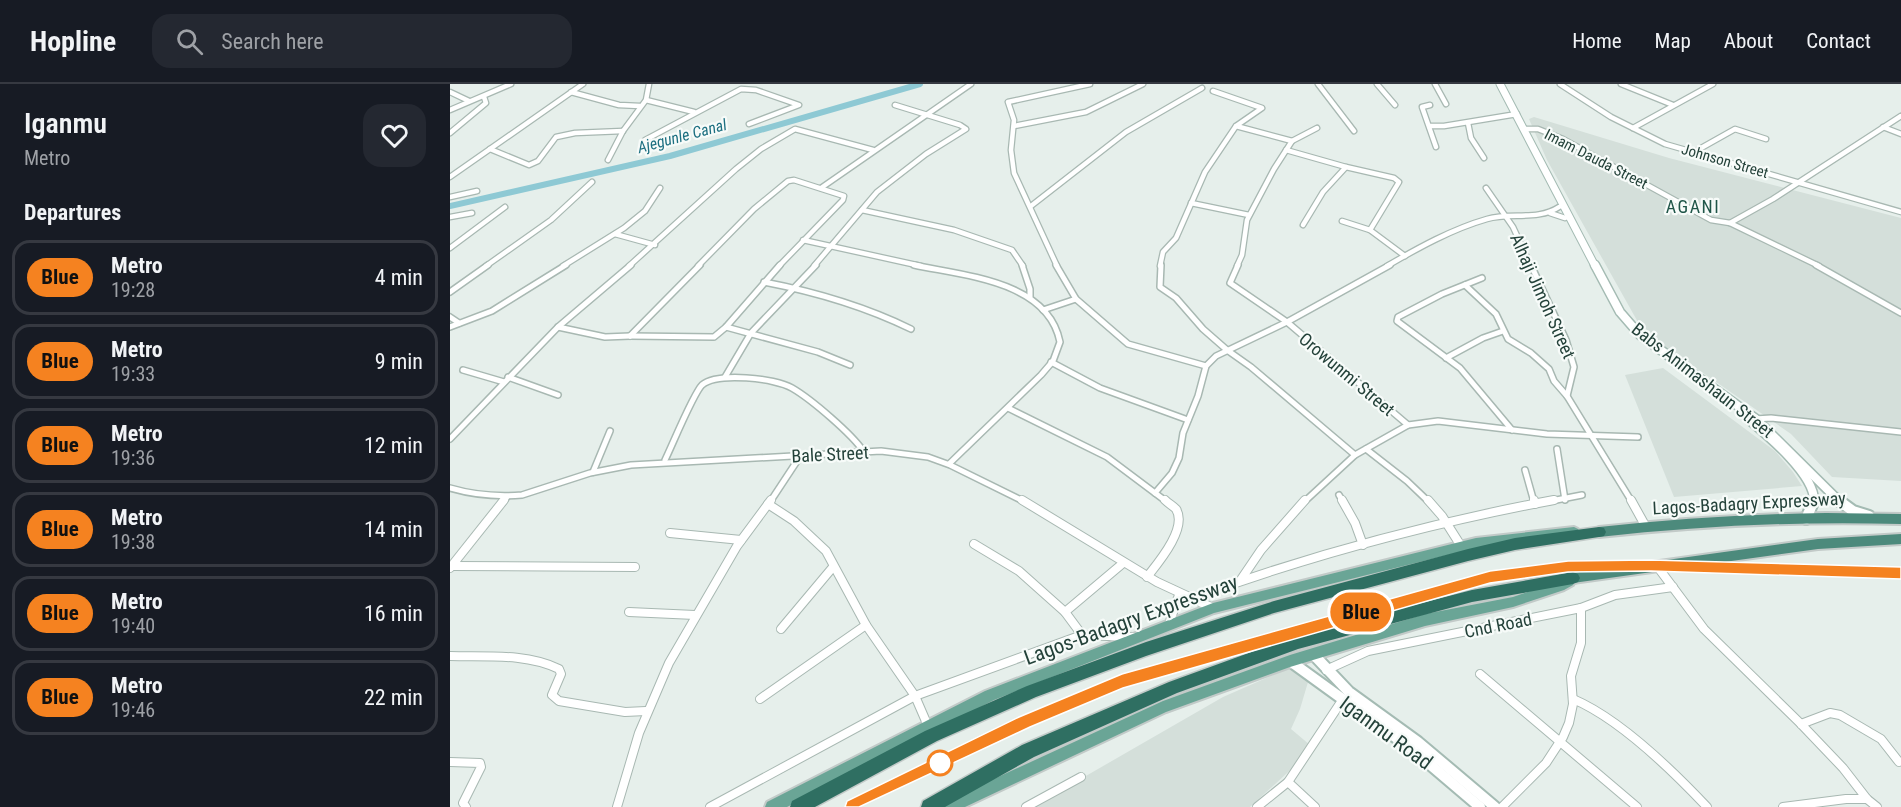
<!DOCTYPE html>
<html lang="en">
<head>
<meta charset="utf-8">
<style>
  :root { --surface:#171b24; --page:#242831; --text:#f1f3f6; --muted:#9ea1a6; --line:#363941 }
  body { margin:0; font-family:"Roboto Condensed",sans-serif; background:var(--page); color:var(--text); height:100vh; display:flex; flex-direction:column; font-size:22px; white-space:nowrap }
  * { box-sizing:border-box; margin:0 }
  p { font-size:20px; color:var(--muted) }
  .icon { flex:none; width:33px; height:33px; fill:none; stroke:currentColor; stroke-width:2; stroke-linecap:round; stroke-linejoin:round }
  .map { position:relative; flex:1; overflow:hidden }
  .details { display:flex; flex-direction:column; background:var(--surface); width:450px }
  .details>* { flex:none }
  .badge { padding:0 12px; border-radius:20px; font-size:21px; line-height:39px }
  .map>.badge { position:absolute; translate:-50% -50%; box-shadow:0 0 0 3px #fff }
  h2 { padding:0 24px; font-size:22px; line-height:54px }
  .round { display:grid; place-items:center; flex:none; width:63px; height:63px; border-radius:18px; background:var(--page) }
  .summary { display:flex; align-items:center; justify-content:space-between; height:102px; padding:0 24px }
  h1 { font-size:28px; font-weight:600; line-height:45px }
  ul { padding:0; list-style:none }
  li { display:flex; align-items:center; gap:18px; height:75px; margin:0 12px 9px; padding:0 12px; border:3px solid var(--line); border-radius:18px }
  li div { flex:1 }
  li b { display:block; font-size:22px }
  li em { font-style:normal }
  li .badge { min-width:66px; font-weight:700; text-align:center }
  header { display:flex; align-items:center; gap:36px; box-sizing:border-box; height:84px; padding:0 30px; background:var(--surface); border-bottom:2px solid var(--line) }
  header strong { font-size:28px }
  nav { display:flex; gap:33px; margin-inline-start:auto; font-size:21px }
  .search { width:420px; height:54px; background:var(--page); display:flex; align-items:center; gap:15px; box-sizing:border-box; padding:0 21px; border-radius:18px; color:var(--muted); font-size:22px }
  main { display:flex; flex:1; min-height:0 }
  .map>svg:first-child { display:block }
</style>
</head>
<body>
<header>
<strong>Hopline</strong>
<div class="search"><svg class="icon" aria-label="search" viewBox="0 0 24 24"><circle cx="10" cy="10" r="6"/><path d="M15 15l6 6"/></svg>Search here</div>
<nav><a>Home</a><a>Map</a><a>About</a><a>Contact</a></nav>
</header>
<main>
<section class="details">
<div class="summary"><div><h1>Iganmu</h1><p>Metro</p></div><a class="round"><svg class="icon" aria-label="heart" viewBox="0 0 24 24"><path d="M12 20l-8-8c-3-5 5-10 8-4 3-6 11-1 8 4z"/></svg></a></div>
<h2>Departures</h2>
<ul>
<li><span class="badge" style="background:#f58220;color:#111">Blue</span><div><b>Metro</b><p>19:28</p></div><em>4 min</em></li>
<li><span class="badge" style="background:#f58220;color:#111">Blue</span><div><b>Metro</b><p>19:33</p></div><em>9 min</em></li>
<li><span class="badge" style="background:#f58220;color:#111">Blue</span><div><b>Metro</b><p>19:36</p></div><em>12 min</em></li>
<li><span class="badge" style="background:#f58220;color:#111">Blue</span><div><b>Metro</b><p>19:38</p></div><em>14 min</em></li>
<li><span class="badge" style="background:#f58220;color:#111">Blue</span><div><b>Metro</b><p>19:40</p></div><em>16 min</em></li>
<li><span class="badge" style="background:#f58220;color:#111">Blue</span><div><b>Metro</b><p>19:46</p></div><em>22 min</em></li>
</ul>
</section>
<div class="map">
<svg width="1451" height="723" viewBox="0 0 1451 723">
  <rect width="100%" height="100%" fill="#e6efeb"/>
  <!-- built -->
  <g fill="#d4dfda">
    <path d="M1084 33 1219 74 1451 134V397L1382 393 1341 350 1207 257 1189 240 1097 76 1079 35Z"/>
    <path d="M1213 284 1325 367 1343 388 1352 402 1224 413 1175 291Z"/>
    <path d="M837 585 861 588 850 625 841 645 860 661 848 679 800 723H582L773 613Z"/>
  </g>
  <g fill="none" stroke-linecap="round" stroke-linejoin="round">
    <!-- canal -->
    <path stroke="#8ec9d4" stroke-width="6" d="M0 122 220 72 470 0"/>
    <defs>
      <g id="minor-far2">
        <path d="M868 0 904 47"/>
        <path d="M927 0 945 21"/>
        <path d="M985 0 996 20"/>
        <path d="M1110 0 1161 33 1215 60 1451 128"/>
        <path d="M1171 0 1223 21"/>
        <path d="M0 8 19 17"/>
        <path d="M121 8 169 21 190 22"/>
        <path d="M196 16 244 28"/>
        <path d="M980 21 972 23 986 63"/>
        <path d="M0 26 61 0"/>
        <path d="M1018 39 1021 54 1034 74"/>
        <path d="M564 42 636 28 693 0"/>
        <path d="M786 42 842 57"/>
        <path d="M980 42H994L1067 30"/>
        <path d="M1433 43 1451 50"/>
        <path d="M1183 44 1263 0"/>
        <path d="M1074 45H1088L1113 55 1261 136 1280 139 1369 182"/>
        <path d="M0 49 36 19 34 13"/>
        <path d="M195 56 291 5 306 6 349 21 299 40"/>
        <path d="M40 65 79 81 88 77 106 53 125 49 173 47"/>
        <path d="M836 66 896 83 873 108 853 141"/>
        <path d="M1244 68 1285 45 1316 55"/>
        <path d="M158 76 173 47 196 16 199 0"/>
        <path d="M896 83 944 94 949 98 920 146"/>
        <path d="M0 93 133 0"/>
        <path d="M371 104 521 0"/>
        <path d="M1036 104 1063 143 1081 182"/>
        <path d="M0 113 27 107"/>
        <path d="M741 119 799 131"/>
        <path d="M581 122 676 48 752 4"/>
        <path d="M412 126 504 146 562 166 573 182"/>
        <path d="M1100 129 1115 134"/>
        <path d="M0 133 22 129"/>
        <path d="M892 137 920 146 955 172"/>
        <path d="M1280 139 1323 115 1451 32"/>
        <path d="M165 150 205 161"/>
        <path d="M353 156 471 182"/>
        <path d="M0 164 55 123"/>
        <path d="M36 182 101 136 142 98"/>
        <path d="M113 182 174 144 195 127 210 104"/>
        <path d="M179 182 286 85 311 65 345 45 423 66"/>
        <path d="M248 182 304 125 338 97 344 96 394 112 393 116 329 182"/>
        <path d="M364 182 427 108 476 70 516 45 510 41 445 21"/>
        <path d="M607 182 564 89 561 66 564 36 558 18 640 0"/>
        <path d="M710 182 713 168 726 154 755 88 786 42 812 24 763 7"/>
        <path d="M787 182 792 171 797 136 824 85 842 57 867 44"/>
        <path d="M937 182C968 164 1002 145 1037 135 1060 128 1088 137 1109 123"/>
      </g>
      <g id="minor-far1">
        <path d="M464 181C515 192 598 197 610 258L603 277 591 291 499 380"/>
        <path d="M572 181 580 205V213"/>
        <path d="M606 181 626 215 678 260 756 282"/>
        <path d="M711 181 710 203 726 214 753 245 777 266 801 283 905 371"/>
        <path d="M788 181 780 199 837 238 958 341"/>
        <path d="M1081 181 1116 256 1124 283 1117 312 1182 418"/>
        <path d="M1366 181 1451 229"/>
        <path d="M1032 194 992 210 948 233 947 237 1010 284 1062 346"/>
        <path d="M314 198C366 208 414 222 461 245"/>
        <path d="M1015 201 1046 230 1058 255 1081 269 1099 285 1104 297 1117 312"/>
        <path d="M0 208 38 181"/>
        <path d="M593 226 626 215"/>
        <path d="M0 233 9 239"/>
        <path d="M0 243 42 227 116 181"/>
        <path d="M108 243 155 253 180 252"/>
        <path d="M276 243 368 268 400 281"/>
        <path d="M180 252 250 181"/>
        <path d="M180 252 264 253 276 243 330 181"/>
        <path d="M996 274 1033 254 1053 247"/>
        <path d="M601 278 650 304 738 336"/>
        <path d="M13 286 54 298"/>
        <path d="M58 293 108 311"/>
        <path d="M275 293 301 249 366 181"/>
        <path d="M558 324 657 373 717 418"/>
        <path d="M1305 335 1321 334 1451 348"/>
        <path d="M0 355 108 243 181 181"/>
        <path d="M916 365 957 397 979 418"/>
        <path d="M1107 365 1115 416"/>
        <path d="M215 376C222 362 243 310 252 301 267 288 325 294 342 304 361 315 402 350 414 368"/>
        <path d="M1075 386 1084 418"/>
        <path d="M143 388 160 347"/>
        <path d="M0 404C24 411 47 413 72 411L140 389 181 381 431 367 478 373 500 381 575 418"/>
        <path d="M705 409 722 389 729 374 733 349 748 312 756 282 766 272 837 238 940 181"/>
        <path d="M889 411 893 418"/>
        <path d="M53 418 57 413"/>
        <path d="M320 418 351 371"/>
        <path d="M854 418 905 371 958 341 988 337 1097 350 1188 353"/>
        <path d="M1096 418 1132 411"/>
      </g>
      <g id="minor">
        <path d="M572 416 707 498 763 524"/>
        <path d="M892 416 905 439 913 461"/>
        <path d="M978 416 992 432 1011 462"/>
        <path d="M1084 416 1085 420"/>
        <path d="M1181 416 1196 443"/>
        <path d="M318 420 344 437 376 467 416 541 465 612 478 642"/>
        <path d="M220 449 291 456"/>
        <path d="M524 460 569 487 615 528 672 480"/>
        <path d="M2 482 185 483"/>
        <path d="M1207 482 1254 545 1351 640 1393 684 1417 715 1427 723"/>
        <path d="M0 484 54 416"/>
        <path d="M697 493C708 479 738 444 726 425 723 422 718 419 715 416"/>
        <path d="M790 497 811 466 855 416"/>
        <path d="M740 515C858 472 981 439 1104 416"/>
        <path d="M179 528 245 531"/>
        <path d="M615 528 632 551"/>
        <path d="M719 540 729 511"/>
        <path d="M331 545 383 483"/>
        <path d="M0 572C36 573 76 569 109 585L111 590 102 611 109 617 175 628 196 627"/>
        <path d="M876 586 918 567 1131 524 1165 511 1223 503"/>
        <path d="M1030 590 1187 723"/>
        <path d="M310 615 416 541"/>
        <path d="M1123 615C1168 634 1223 687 1257 723"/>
        <path d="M1351 640 1380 629 1390 631 1431 655 1449 678"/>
        <path d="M0 678 30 679 31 683 13 719 16 723"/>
        <path d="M838 698 865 723"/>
        <path d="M167 723 189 649 219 579 287 462 321 416"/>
        <path d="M260 723 465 612 632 551 683 553"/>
        <path d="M576 723 631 693"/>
        <path d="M807 723 838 698 893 615"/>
        <path d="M1052 723 1096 679 1113 653 1119 639 1123 620 1121 592 1131 559V524"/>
        <path d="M1333 723 1396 715H1417"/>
      </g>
      <path id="secondary-far2" d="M1050 0 1145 182"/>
      <g id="secondary-far1">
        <path d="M1145 181 1170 228 1190 251 1306 335 1390 418"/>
        <path d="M1297 334C1316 350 1366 391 1364 418"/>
      </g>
      <g id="secondary">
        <path d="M1388 416 1403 427 1419 432"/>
        <path d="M1356 435 1364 416"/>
        <path d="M863 570 899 608 968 658 1045 723"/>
        <path d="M840 577 963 666 1030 723"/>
      </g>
      <g id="primary">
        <path d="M1124 443 1128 445 1130 448 1128 451 1124 453 1026 464 764 529 544 616 337 723H315L317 718 535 607 763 519 1026 454Z"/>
        <path d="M1119 492 1123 493 1125 497 1123 501 1114 506 1063 523 975 542 840 583 716 628 515 723H492L494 718 713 617 840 571 975 530 1063 513 1106 498Z"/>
      </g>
      <g id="trunk">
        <path d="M1376 429 1451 430V440C1350 437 1250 442 1149 453L1145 451 1143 448 1145 445 1149 443C1224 435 1300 430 1376 429Z"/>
        <path d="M1451 450V460L1368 465 1123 499 1119 498 1117 494 1119 490 1123 489 1368 455Z"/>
      </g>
      <g id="motorway">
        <path d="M1149 443 1154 444 1156 448 1154 452 1149 453 1065 466 1018 477 824 529 696 572 586 613 487 657 365 723H340L342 717 475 647 577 602 696 558 824 517 1018 465 1065 454Z"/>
        <path d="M1123 488 1128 490 1130 494 1128 498 1123 500 1022 518 848 565 727 609 584 673 495 723H471L473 717 572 661 719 598 848 551 1022 506Z"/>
      </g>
    </defs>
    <!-- minor-far2 casing -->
    <use href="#minor-far2" stroke="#a8b8b2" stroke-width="7"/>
    <!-- minor-far1 casing -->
    <use href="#minor-far1" stroke="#a8b8b2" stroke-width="8"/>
    <!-- minor casing -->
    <use href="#minor" stroke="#a8b8b2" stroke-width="10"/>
    <!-- secondary-far2 casing -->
    <use href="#secondary-far2" stroke="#a4bbb3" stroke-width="9"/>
    <!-- secondary-far1 casing -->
    <use href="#secondary-far1" stroke="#a4bbb3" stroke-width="11"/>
    <!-- secondary casing -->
    <use href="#secondary" stroke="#a4bbb3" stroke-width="14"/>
    <!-- primary casing -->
    <use href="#primary" stroke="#c2cac8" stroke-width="4"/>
    <!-- trunk casing -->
    <use href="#trunk" stroke="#c2cac8" stroke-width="4"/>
    <!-- motorway casing -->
    <use href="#motorway" stroke="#c2cac8" stroke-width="3"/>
    <!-- minor-far2 -->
    <use href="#minor-far2" stroke="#fff" stroke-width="4.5"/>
    <!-- minor-far1 -->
    <use href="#minor-far1" stroke="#fff" stroke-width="5"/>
    <!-- minor -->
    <use href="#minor" stroke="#fff" stroke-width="8"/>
    <!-- secondary-far2 -->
    <use href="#secondary-far2" stroke="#fff" stroke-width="7"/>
    <!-- secondary-far1 -->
    <use href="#secondary-far1" stroke="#fff" stroke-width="8"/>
    <!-- secondary -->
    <use href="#secondary" stroke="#fff" stroke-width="10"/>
    <!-- primary -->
    <use href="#primary" fill="#6aa596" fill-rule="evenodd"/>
    <!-- trunk -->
    <use href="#trunk" fill="#4c8a7c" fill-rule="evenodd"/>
    <!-- motorway -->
    <use href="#motorway" fill="#2f6f62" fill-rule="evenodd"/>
    <defs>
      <path id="rail" d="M403 723 575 638 672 597 1040 493 1118 482 1451 489"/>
    </defs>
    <!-- rail casing -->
    <use href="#rail" stroke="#5f7d75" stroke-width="5"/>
    <!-- rail -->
    <use href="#rail" stroke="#f7fbf9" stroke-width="3" stroke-dasharray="8" stroke-linecap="butt"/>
  </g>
  <!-- line -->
  <path fill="#f58220" stroke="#fff" stroke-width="1.5" d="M1201 476 1451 483V495L1201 487 1118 488 1040 499 673 604 580 643 409 723H395L397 717 569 633 672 590 1040 487 1118 477Z"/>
  <!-- markers -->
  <circle fill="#fff" stroke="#f58220" stroke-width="3" cx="490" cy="679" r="12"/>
  <g text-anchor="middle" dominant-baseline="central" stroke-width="4.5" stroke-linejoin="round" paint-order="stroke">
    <!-- far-street labels -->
    <g font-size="15" fill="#24423a" stroke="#f7fbf9">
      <text transform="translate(1146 75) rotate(27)">Imam Dauda Street</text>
      <text transform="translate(1275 77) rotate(16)">Johnson Street</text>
    </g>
    <!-- far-water labels -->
    <g font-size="16" font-style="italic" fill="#1c6f80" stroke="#f7fbf9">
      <text transform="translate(232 52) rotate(-15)">Ajegunle Canal</text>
    </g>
    <!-- far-quarter labels -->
    <g font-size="18" letter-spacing="1.5" fill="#1f5548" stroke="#f7fbf9">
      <text x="1243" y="122">AGANI</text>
    </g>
    <!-- street labels -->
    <g font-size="18" fill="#24423a" stroke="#f7fbf9">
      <text transform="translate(1093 212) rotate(66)">Alhaji Jimoh Street</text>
      <text transform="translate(897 290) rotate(40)">Orowunmi Street</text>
      <text transform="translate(1253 296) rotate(38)">Babs Animashaun Street</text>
      <text transform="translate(380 370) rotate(-3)">Bale Street</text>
      <text transform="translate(1299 419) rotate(-3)">Lagos-Badagry Expressway</text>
      <text transform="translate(1048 541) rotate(-11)">Cnd Road</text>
    </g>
    <!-- near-street labels -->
    <g font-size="21" fill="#24423a" stroke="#f7fbf9">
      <text transform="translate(681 536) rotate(-20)">Lagos-Badagry Expressway</text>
      <text transform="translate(936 649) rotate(36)">Iganmu Road</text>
    </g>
  </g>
</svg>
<b class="badge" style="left:911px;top:528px;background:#f58220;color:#111">Blue</b>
</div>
</main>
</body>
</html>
